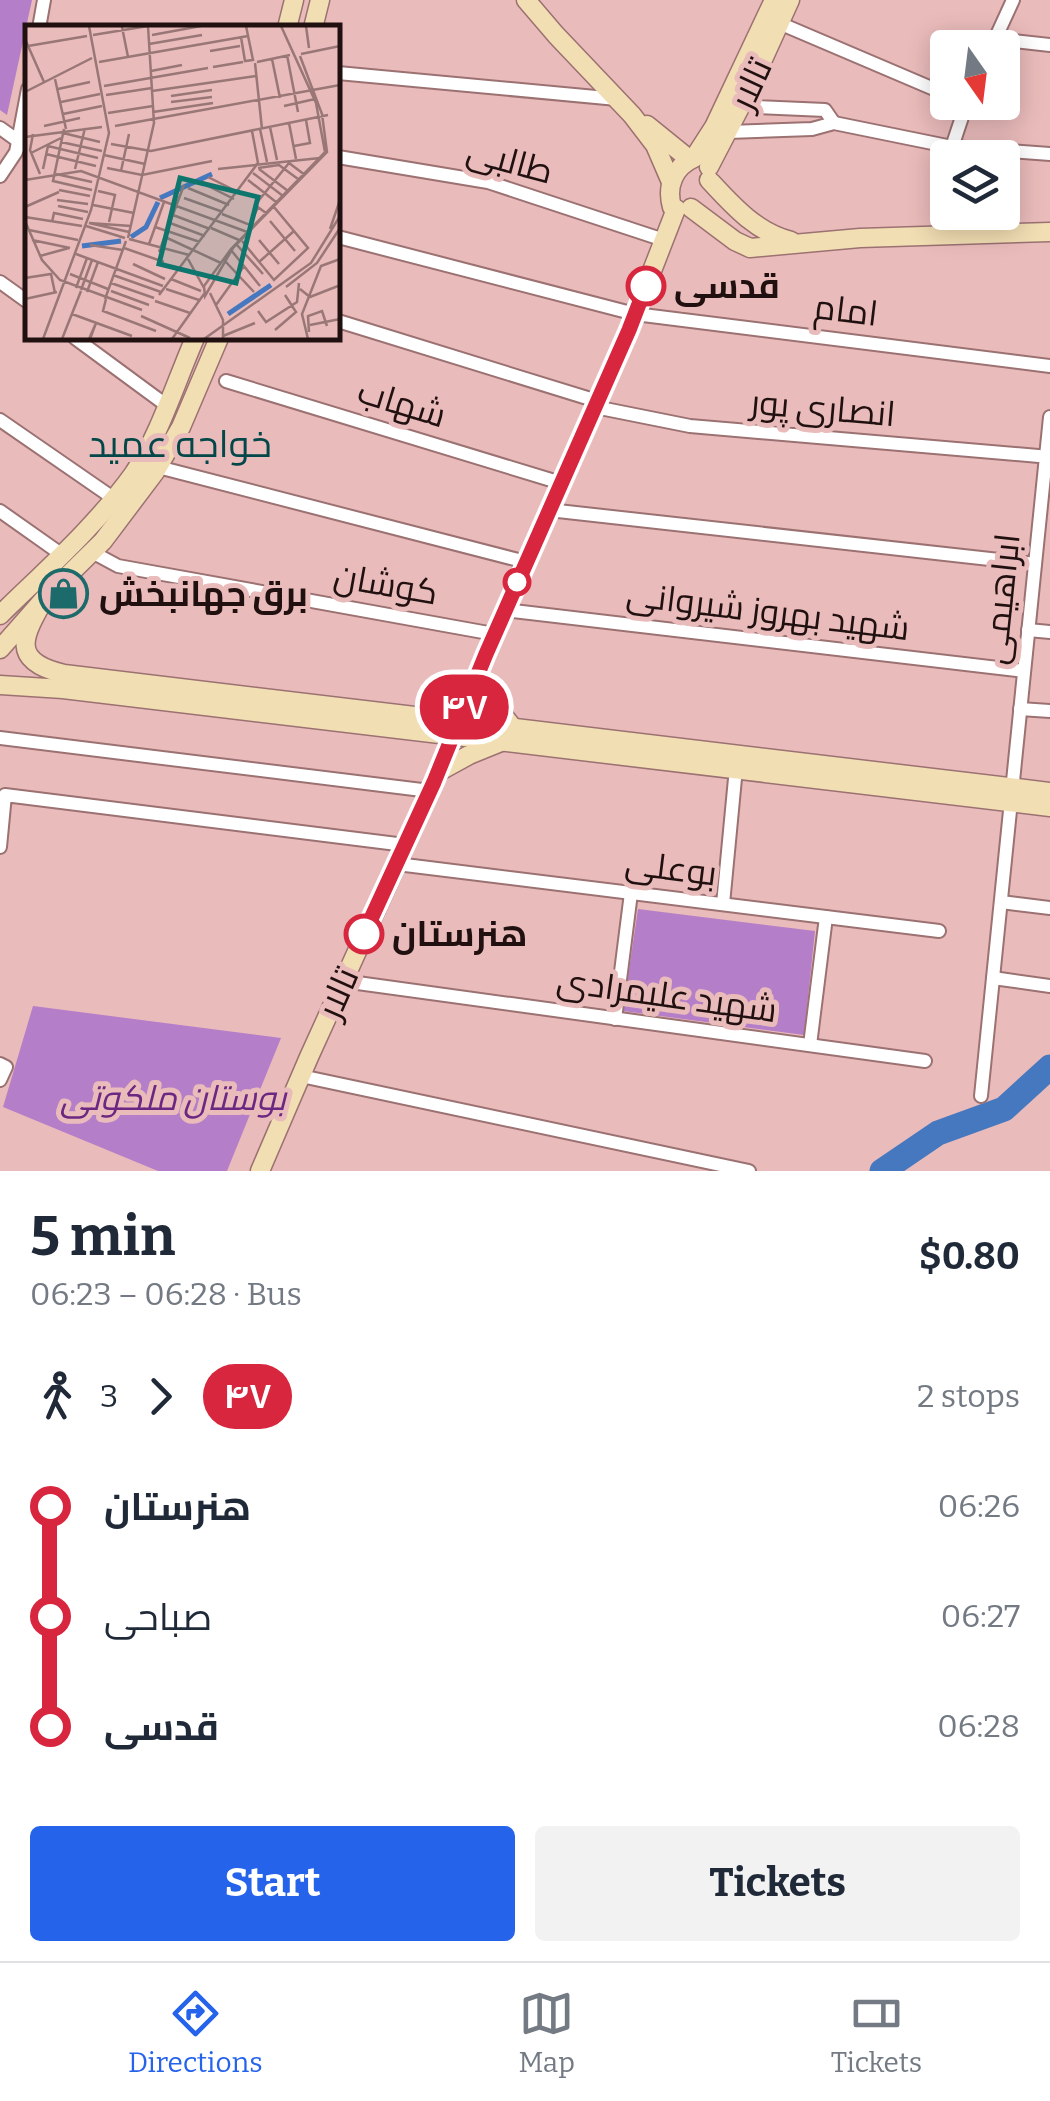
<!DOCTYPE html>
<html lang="en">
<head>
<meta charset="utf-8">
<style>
  :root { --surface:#fff; --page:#f2f2f3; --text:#1f2937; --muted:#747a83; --line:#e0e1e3; --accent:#2563eb }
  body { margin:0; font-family:Bitter,Cairo,serif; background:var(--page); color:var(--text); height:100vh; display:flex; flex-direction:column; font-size:38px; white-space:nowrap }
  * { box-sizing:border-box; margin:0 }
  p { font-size:32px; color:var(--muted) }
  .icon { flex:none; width:55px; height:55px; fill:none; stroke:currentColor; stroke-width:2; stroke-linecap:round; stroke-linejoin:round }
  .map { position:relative; height:1171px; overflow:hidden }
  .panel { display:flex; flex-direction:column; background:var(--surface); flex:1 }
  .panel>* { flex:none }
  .badge { padding:0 20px; border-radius:32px; font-size:35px; line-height:65px }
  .needle { width:65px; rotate:166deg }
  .tools { position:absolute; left:930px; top:30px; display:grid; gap:20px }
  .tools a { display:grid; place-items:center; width:90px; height:90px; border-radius:10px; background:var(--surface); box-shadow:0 5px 25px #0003; font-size:50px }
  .map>.badge { position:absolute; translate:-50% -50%; box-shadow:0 0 0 5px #fff }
  .legs { display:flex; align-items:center; gap:15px; height:110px; padding:0 30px; font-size:32px }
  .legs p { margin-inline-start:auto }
  .summary { display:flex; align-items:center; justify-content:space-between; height:170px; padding:0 30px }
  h1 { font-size:55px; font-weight:700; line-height:75px }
  .action { display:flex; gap:20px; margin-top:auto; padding:20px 30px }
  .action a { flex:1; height:115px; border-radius:10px; background:var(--accent); color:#fff; font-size:40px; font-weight:700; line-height:115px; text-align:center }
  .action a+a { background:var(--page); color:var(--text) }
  ul { padding:0 30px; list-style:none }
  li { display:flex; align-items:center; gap:35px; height:110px; font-size:38px }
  li i { display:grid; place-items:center; width:15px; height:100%; margin:0 12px; background:currentColor }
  li i::after { content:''; width:25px; height:25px; margin:-12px; border:8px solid; border-radius:50%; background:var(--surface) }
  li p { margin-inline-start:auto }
  li:first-child i { background:linear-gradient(#0000 50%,currentColor 0) }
  li:last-child i { background:linear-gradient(currentColor 50%,#0000 0) }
  .tabs { display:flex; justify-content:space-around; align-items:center; height:140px; border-top:2px solid var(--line); background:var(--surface); font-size:28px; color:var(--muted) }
  .tabs a { display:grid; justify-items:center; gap:5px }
  .tabs .selected { color:var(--accent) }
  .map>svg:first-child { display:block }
</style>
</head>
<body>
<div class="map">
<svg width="1050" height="1171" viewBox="0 0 1050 1171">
  <rect width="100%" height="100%" fill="#eabbbb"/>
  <!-- green -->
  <g fill="#b57ec8">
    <path d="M0 0H32L7 115 0 110Z"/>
    <path d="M638 909 815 931 804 1035 623 1011Z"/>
    <path d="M33 1006 281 1038 227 1171H158L3 1107Z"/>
  </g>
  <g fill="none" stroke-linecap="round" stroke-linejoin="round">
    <!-- river -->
    <path stroke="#4678bf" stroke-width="25" d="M882 1171 938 1133 1004 1109 1050 1067"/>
    <defs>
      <g id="street">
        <path d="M779 23 948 95"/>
        <path d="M39 28 44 0"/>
        <path d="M995 39 1050 45"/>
        <path d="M991 48 1013 0"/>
        <path d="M338 73 617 99"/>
        <path d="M749 90 758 107 825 110 834 123"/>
        <path d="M0 128 28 148"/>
        <path d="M728 132 812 129 834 123 952 147 1050 154"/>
        <path d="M952 147 967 102"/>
        <path d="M338 157 488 182 664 240"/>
        <path d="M0 176 16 152 28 89"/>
        <path d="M338 237 635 314 1050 366"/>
        <path d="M0 282 28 302"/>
        <path d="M338 321 597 401"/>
        <path d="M75 338 166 405"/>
        <path d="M226 381 561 483"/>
        <path d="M595 407 690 426 1050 457"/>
        <path d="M0 420 113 498"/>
        <path d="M158 467 526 562"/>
        <path d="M549 510 1035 564"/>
        <path d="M0 511 61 554"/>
        <path d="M92 552 118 566 494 634"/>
        <path d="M505 610 1024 671"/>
        <path d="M1028 630 1050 632"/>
        <path d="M1020 709 1050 711"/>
        <path d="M0 738 430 791"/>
        <path d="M0 847 5 795 405 845"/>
        <path d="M397 864 939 931"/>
        <path d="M1001 902 1050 908"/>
        <path d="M723 904 736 768"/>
        <path d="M993 978 1050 986"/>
        <path d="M343 981 925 1061"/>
        <path d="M615 1019 631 893"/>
        <path d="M810 1045 826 917"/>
        <path d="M0 1064 6 1067 0 1080"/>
        <path d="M301 1076 749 1171"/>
        <path d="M981 1096 1050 417"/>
      </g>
      <g id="secondary">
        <path d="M526 0 556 35 632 115 655 145 671 182"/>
        <path d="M287 28 294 0"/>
        <path d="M313 28 320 0"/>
        <path d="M647 125 689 159"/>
        <path d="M709 167 749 90 790 0"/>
        <path d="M709 180C733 206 756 232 791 241"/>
        <path d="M691 208 735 241 750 248 860 238 1050 232"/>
        <path d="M676 209 672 207C666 186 674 167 694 158L714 127 774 0"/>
        <path d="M45 598C23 636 9 661 64 674L1050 792"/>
        <path d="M0 615C47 569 96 526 134 473 159 436 177 379 195 338"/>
        <path d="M0 649 45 598 103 541 155 472 181 427 219 338"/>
        <path d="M479 671 493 702 514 729"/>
        <path d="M0 685 63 689 1050 807"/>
        <path d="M438 772 469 755 501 742"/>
        <path d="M260 1171 309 1057 434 782 486 654 629 330 676 209"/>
      </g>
    </defs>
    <!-- street casing -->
    <use href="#street" stroke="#9b7172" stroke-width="16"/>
    <!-- secondary casing -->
    <use href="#secondary" stroke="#9b7172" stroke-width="21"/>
    <!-- street -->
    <use href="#street" stroke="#fff" stroke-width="12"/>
    <!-- secondary -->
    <use href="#secondary" stroke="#f2deb3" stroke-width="18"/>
  </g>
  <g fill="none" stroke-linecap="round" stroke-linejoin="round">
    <defs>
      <path id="line-1" d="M364 934 434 782 486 654 629 330 646 286"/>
    </defs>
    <!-- line-1 casing -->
    <use href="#line-1" stroke="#fff" stroke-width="22"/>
    <!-- line-1 -->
    <use href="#line-1" stroke="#d7263d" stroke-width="15"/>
  </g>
  <!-- icons -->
  <defs>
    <symbol id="shop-ring" viewBox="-11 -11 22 22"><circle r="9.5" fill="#eabbbb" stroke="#1d6a6b" stroke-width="1.5"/><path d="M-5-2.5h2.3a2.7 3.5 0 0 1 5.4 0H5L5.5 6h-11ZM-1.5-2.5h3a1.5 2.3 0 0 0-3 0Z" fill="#1d6a6b"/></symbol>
  </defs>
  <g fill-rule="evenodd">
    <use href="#shop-ring" x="36" y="566" width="55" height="55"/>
  </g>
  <!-- markers -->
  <g fill="#fff" stroke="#d7263d" stroke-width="5">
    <circle cx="646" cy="286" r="18"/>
    <circle cx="517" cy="582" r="12"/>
    <circle cx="364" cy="934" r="18"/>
  </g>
  <g text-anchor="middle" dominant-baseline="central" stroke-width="10" stroke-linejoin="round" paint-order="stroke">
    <!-- street labels -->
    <g font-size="35" fill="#201010" stroke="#eabbbb">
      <text transform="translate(751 84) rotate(-65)">تالار</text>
      <text transform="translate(510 161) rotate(15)">طالبی</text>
      <text transform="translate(846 310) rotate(7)">امام</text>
      <text transform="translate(402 403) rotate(17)">شهاب</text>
      <text transform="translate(823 408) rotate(5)">انصاری پور</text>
      <text transform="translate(386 584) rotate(10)">کوشان</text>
      <text transform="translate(1001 599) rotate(-84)">ابراهیمی</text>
      <text transform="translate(768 611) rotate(7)">شهید بهروز شیروانی</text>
      <text transform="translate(671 868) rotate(7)">بوعلی</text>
      <text transform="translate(338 993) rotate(-66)">تالار</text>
      <text transform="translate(667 995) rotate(8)">شهید علیمرادی</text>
    </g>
    <!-- stop labels -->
    <g font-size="35" font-weight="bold" fill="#201010" stroke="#eabbbb" text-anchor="start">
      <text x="674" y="286">قدسی</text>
      <text x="392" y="934">هنرستان</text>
    </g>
    <!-- poi labels -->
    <g font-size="35" font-weight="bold" fill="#201010" stroke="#eabbbb" text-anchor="start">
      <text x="99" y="594">برق جهانبخش</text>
    </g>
    <!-- park labels -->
    <g font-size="35" font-style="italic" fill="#6b2781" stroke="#eabbbb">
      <text x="173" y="1098">بوستان ملکوتی</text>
    </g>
    <!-- neighbourhood labels -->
    <g font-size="38" fill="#034748" stroke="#eabbbb">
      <text x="180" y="444">خواجه عمید</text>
    </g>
  </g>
  <!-- overview -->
  <g transform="translate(25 25)">
    <rect width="315" height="315" fill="#eabbbb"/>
    <path fill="none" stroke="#4678bf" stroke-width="5" d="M135 173 187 149M106 212 121 202 133 177M57 221 96 216M203 289 246 260"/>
    <path fill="none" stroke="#977" stroke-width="2.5" d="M256 1 291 78 300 127 206 224 179 261 180 271 208 223 302 127 297 89 275 31M281 1 284 23 281 1M97 2 103 32M68 10 123 1M127 10 176 1M216 12 220 36 228 35 221 1M0 14 19 57M124 19 177 10M3 21 62 11M185 26 215 21M276 29 315 21M262 30 273 87M247 34 255 73M74 37 223 11M232 37 265 30M230 38 237 104M188 42 218 37M126 46 157 40M30 54 41 104M79 61 183 43M33 64 65 57M127 66 231 51M0 67 67 33M81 70 127 63M146 71 187 65M36 77 75 69M146 77 187 72M259 81 290 74M128 87 188 78M83 88 128 81M38 89 77 81M264 98 271 134M19 101 55 93M90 101 315 60M245 102 252 135M39 104 28 156 67 165M235 104 242 137M227 106 233 138M38 108 75 117M8 109 5 125 15 149M0 112 77 102M36 117 77 126M86 119 126 126 303 90M269 121 285 118 281 95M6 128 36 113M21 129 71 141M79 130 120 139M82 143 117 150 187 136M233 143 254 140 273 154M18 144 23 121 73 133M50 144 60 103M193 144 295 133M234 144 263 166M96 146 104 109M228 148 258 171M31 149 67 157M183 152 213 167M0 155 56 146 225 208M223 155 251 177M173 156 209 174M163 163 204 180M34 165 65 171M73 166 90 170 84 197M159 173 198 187M32 175 63 179M68 180 109 188M33 181 63 187M0 182 34 167M241 188 230 180 264 138 280 150M197 189 225 200 233 182M148 190 185 204M0 192 57 201M0 196 17 235 35 255 117 285M245 196 270 226M27 197 29 188 58 194M145 198 180 211M61 201 100 213M130 202 175 217M186 203 214 215M305 204 315 175M4 205 53 215M104 207 64 198 106 201M140 212 196 238M103 213 129 98 123 1M104 214 164 230M7 215 45 223M234 215 254 239M217 216 249 255 283 223 249 182M124 219 139 177M65 220 98 225M212 220 238 249M99 223 139 237M206 225 235 261M134 227 159 160M51 229 138 261M15 231 44 223M163 234 179 263M200 236 229 267M234 237 269 206M108 239 140 254M45 249 83 264M88 250 136 267M0 253 26 249 30 268M146 254 176 266M86 258 129 273M261 262 292 238 315 203M51 263 62 233M141 264 174 275M275 264 285 272 313 261M56 265 67 235M86 266 124 280M62 267 73 237M185 268 198 295V314M134 270 233 138M0 274 32 267M80 274 101 216M81 274 78 286 131 306M130 276 165 288M191 280 219 241M233 286 241 297 272 277 274 258M47 289 107 311M116 291 165 313M285 300 315 294M250 305 271 287 260 270M284 307 283 291 297 286 302 301M198 311 230 298M18 314 66 185 84 108 64 1M37 314 56 266M64 314 71 298 65 314M147 314 179 269M179 314 286 238 315 191M283 314 277 289 296 241 315 234"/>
    <path fill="#0f766e" fill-opacity="0.15" stroke="#0f766e" stroke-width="5" d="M155 153 233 172 211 258 134 239Z"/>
    <rect width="315" height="315" fill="none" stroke="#201010" stroke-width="5"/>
  </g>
</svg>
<div class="tools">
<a><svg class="needle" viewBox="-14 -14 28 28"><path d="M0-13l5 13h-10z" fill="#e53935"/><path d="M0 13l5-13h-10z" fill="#747a83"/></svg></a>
<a><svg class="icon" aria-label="layers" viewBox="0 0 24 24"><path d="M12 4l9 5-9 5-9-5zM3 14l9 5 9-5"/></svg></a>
</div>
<b class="badge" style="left:464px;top:707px;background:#d7263d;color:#fff">۴۷</b>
</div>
<section class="panel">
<div class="summary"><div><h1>5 min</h1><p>06:23 – 06:28 · Bus</p></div><b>$0.80</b></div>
<div class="legs"><svg class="icon" aria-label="walk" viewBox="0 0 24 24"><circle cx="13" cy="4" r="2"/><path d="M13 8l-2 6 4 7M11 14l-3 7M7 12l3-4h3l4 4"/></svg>3<svg class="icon" aria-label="forward" viewBox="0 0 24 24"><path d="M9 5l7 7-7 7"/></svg><b class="badge" style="background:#d7263d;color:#fff">۴۷</b><p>2 stops</p></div>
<ul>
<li><i style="color:#d7263d"></i><b>هنرستان</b><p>06:26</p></li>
<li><i style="color:#d7263d"></i><span>صباحی</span><p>06:27</p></li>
<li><i style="color:#d7263d"></i><b>قدسی</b><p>06:28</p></li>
</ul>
<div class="action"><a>Start</a><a>Tickets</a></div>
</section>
<nav class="tabs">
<a class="selected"><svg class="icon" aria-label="directions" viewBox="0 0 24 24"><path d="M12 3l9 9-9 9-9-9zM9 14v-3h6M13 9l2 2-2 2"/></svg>Directions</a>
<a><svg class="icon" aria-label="map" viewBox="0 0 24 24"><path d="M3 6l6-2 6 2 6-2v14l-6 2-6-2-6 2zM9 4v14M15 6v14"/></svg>Map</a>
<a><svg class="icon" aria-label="tickets" viewBox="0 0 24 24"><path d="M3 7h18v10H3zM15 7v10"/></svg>Tickets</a>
</nav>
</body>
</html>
